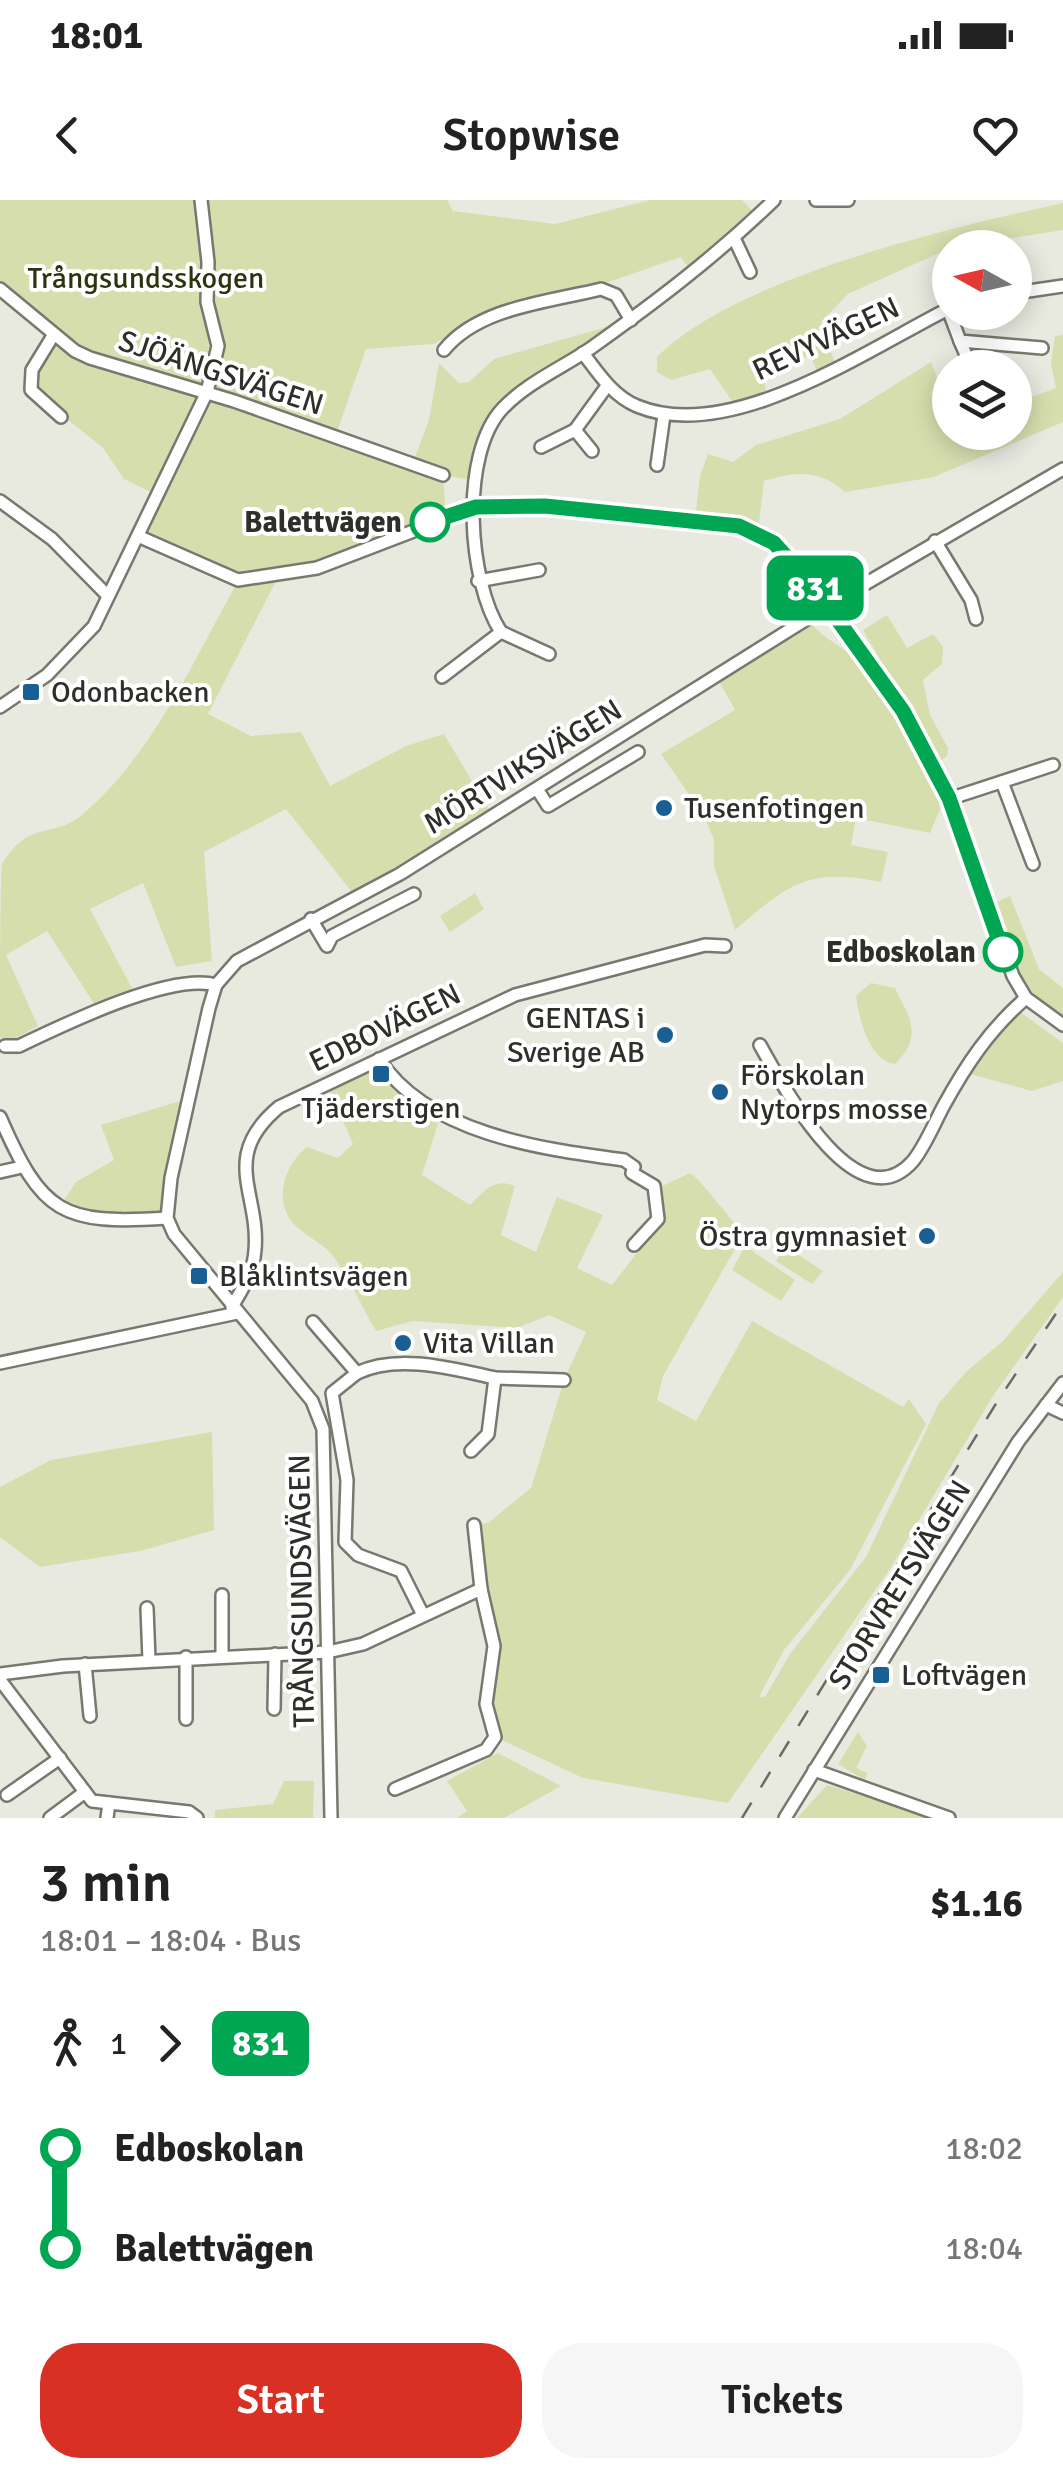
<!DOCTYPE html>
<html lang="en">
<head>
<meta charset="utf-8">
<style>
  :root { --surface:#fff; --page:#f6f6f6; --text:#222; --muted:#767676; --accent:#d93025 }
  body { margin:0; font-family:Signika,sans-serif; background:var(--page); color:var(--text); height:100vh; display:flex; flex-direction:column; font-size:38px; white-space:nowrap }
  * { box-sizing:border-box; margin:0 }
  p { font-size:32px; color:var(--muted) }
  .icon { flex:none; width:55px; height:55px; fill:none; stroke:currentColor; stroke-width:2; stroke-linecap:round; stroke-linejoin:round }
  .map { position:relative; height:1618px; overflow:hidden }
  .side { display:flex; flex-direction:column; background:var(--surface); flex:1 }
  .side>* { flex:none }
  .badge { padding:0 20px; border-radius:15px; font-size:35px; line-height:65px }
  .needle { width:65px; rotate:278deg }
  .fabs { position:absolute; left:932px; top:30px; display:grid; gap:20px }
  .fabs a { display:grid; place-items:center; width:100px; height:100px; border-radius:50%; background:var(--surface); box-shadow:0 5px 25px #0003; font-size:50px }
  .map>.badge { position:absolute; translate:-50% -50%; box-shadow:0 0 0 5px #fff }
  .legs { display:flex; align-items:center; gap:15px; height:110px; padding:0 40px; font-size:32px }
  .legs p { margin-inline-start:auto }
  .summary { display:flex; align-items:center; justify-content:space-between; height:170px; padding:0 40px }
  h1 { font-size:55px; font-weight:600; line-height:75px }
  .cta { display:flex; gap:20px; margin-top:auto; padding:20px 40px }
  .cta a { flex:1; height:115px; border-radius:40px; background:var(--accent); color:#fff; font-size:40px; font-weight:600; line-height:115px; text-align:center }
  .cta a+a { background:var(--page); color:var(--text) }
  ul { padding:0 40px; list-style:none }
  li { display:flex; align-items:center; gap:35px; height:100px; font-size:38px }
  li i { display:grid; place-items:center; width:15px; height:100%; margin:0 12px; background:currentColor }
  li i::after { content:''; width:25px; height:25px; margin:-12px; border:8px solid; border-radius:50%; background:var(--surface) }
  li p { margin-inline-start:auto }
  li:first-child i { background:linear-gradient(#0000 50%,currentColor 0) }
  li:last-child i { background:linear-gradient(currentColor 50%,#0000 0) }
  .status { display:flex; justify-content:space-between; align-items:center; height:70px; padding:0 50px; background:var(--surface); direction:ltr }
  .status svg { height:28px; fill:currentColor }
  header { display:flex; justify-content:space-between; align-items:center; height:130px; padding:0 40px; background:var(--surface); font-size:45px; font-weight:600 }
  .map>svg:first-child { display:block }
</style>
</head>
<body>
<div class="status"><b>18:01</b><svg viewBox="0 0 49 12"><path d="M0 12V9h3v3zM5 12V6h3v6zM10 12V3h3v9zM15 12V0h3v12zM26 1h20v11H26zM47 4h2v5h-2z"/></svg></div>
<header><svg class="icon" aria-label="back" viewBox="0 0 24 24"><path d="M15 5l-7 7 7 7"/></svg>Stopwise<svg class="icon" aria-label="heart" viewBox="0 0 24 24"><path d="M12 20l-8-8c-3-5 5-10 8-4 3-6 11-1 8 4z"/></svg></header>
<div class="map">
<svg width="1063" height="1618" viewBox="0 0 1063 1618">
  <rect width="100%" height="100%" fill="#e8eae0"/>
  <!-- green -->
  <g fill="#d7deae">
    <path d="M0 0H447L453 11 555 24 650 0H742L757 16 693 75 681 57 594 87 473 120 434 144 366 149 338 229 238 201 413 262 429 220 439 163 459 183 469 182 494 159 631 120 501 209 476 281 443 275 446 316 278 377 208 514 251 536 301 532 330 586 406 546 444 534 493 616 355 696 286 609 204 652 212 761 176 767 143 683 90 709 133 790 95 805 47 731 6 755 38 826 14 839 0 838C0 810 0 680 2 664 30 618 53 640 83 614 154 553 193 461 238 381L140 337 159 296 124 279 103 248 31 190 32 170 53 134 0 89Z"/>
    <path d="M1063 3V30L950 48 848 94 821 122 836 166 819 175 810 155 763 174 767 196 736 207 710 169 671 180 657 172V157C736 77 953 27 1063 3Z"/>
    <path d="M1063 135V222L934 277 845 292C820 269 795 271 764 281L758 332 695 320 700 276 708 254 733 262 756 245 840 219 931 162 950 213V232H1015V203L1056 188 1051 163 1055 136Z"/>
    <path d="M887 415 907 448 933 434 943 447 942 464 923 480 930 515 948 548 947 556 939 562 863 430Z"/>
    <path d="M809 420C821 439 841 443 855 460 892 501 923 555 941 607L930 633 856 618 851 645 888 652 881 682C807 667 789 684 735 730L714 666V640L704 616 661 554 735 510 716 476Z"/>
    <path d="M475 693 484 709 450 732 440 716Z"/>
    <path d="M1010 696 1039 769 1063 788V818C1019 793 1009 749 992 704Z"/>
    <path d="M871 783 895 788C911 820 923 836 895 864 869 861 859 818 856 796Z"/>
    <path d="M1020 812 1063 843V881L1032 891 970 874 994 835Z"/>
    <path d="M379 859 441 914 422 975 470 1005C484 991 494 977 515 986L501 1035 536 1052 557 997 603 1015 577 1068 612 1085 660 1023 658 988 690 973C699 977 730 1020 744 1033L663 1176 657 1200 696 1221 752 1121 903 1207 909 1199 926 1224 850 1370 784 1450 759 1497H765L790 1454 866 1357 939 1203 967 1171 1003 1141 1063 1072V1097L993 1196 890 1369 728 1603 583 1578 495 1537 486 1504 494 1456 474 1325 488 1323 531 1288 564 1180 586 1132 549 1115 517 1128 413 1121 376 1131C362 1107 350 1080 334 1057 322 1041 297 1033 288 1016 275 992 288 962 307 947L338 958 353 944 327 884Z"/>
    <path d="M190 898 167 1018 114 1021 60 1007 76 982 114 960 101 925Z"/>
    <path d="M745 1046 795 1080 781 1101 732 1070Z"/>
    <path d="M785 1046 823 1071 812 1084 776 1061Z"/>
    <path d="M212 1232 214 1330 140 1351 40 1367 0 1337V1287L51 1260Z"/>
    <path d="M858 1532 867 1546 856 1568 867 1573 865 1580 838 1564Z"/>
    <path d="M498 1553 561 1586 504 1618H457L467 1611 447 1581Z"/>
    <path d="M284 1581H314L313 1618H215V1610L273 1604Z"/>
    <path d="M827 1585 935 1618H797Z"/>
  </g>
  <g fill="none" stroke-linecap="round" stroke-linejoin="round">
    <defs>
      <g id="minor">
        <path d="M816 0H848"/>
        <path d="M734 38 750 72"/>
        <path d="M0 89 75 151 90 158 234 201 443 275"/>
        <path d="M1015 93 1063 86"/>
        <path d="M948 109 960 141 1042 148"/>
        <path d="M54 134 32 170 31 190 61 217"/>
        <path d="M960 141 970 164"/>
        <path d="M444 150C479 107 549 102 601 89L616 95 631 120"/>
        <path d="M583 153C598 173 613 196 637 206 730 245 868 149 950 108"/>
        <path d="M575 230 592 251"/>
        <path d="M541 247 575 230 607 186"/>
        <path d="M657 265 664 215"/>
        <path d="M0 301 52 339 108 396"/>
        <path d="M140 337 238 380 317 368 476 307 545 306 739 325 758 332 789 356 903 511 949 599 1013 776 1026 798 1063 825"/>
        <path d="M935 341 971 400 976 419"/>
        <path d="M478 381 539 370"/>
        <path d="M549 454 501 432C468 382 459 254 503 208 528 182 562 168 591 148 657 101 715 57 774 0"/>
        <path d="M442 477 501 432"/>
        <path d="M0 507 47 475 94 426 207 192 218 146 207 102 208 62 201 0"/>
        <path d="M1002 582 1033 664"/>
        <path d="M537 589 548 606 638 552"/>
        <path d="M949 599 1053 565"/>
        <path d="M311 719 327 746 332 736 414 694"/>
        <path d="M760 845C781 882 856 1026 913 961 925 946 934 924 943 907 966 865 989 830 1026 798"/>
        <path d="M5 846H19C63 825 171 772 216 785"/>
        <path d="M379 859C427 934 542 949 624 960L634 967 632 973 654 986 658 1019 634 1045"/>
        <path d="M0 917C42 1014 62 1025 167 1018"/>
        <path d="M0 972 22 967"/>
        <path d="M232 1107C242 1089 254 1072 255 1050 260 993 219 957 279 907L515 795 705 745 725 746"/>
        <path d="M313 1122 357 1173 332 1193 347 1280 345 1342 358 1355 401 1371 422 1413"/>
        <path d="M0 1163 237 1113"/>
        <path d="M357 1173C398 1153 454 1169 495 1178L488 1234 471 1251"/>
        <path d="M495 1178 564 1180"/>
        <path d="M1046 1205 1063 1213"/>
        <path d="M474 1325 481 1389"/>
        <path d="M147 1408 149 1460"/>
        <path d="M222 1456V1395"/>
        <path d="M85 1464 90 1516"/>
        <path d="M0 1474 63 1466 328 1452 363 1444 481 1389 494 1446 486 1504 495 1537 486 1550 395 1589"/>
        <path d="M0 1480 92 1601 189 1612 197 1618"/>
        <path d="M274 1509 275 1454"/>
        <path d="M186 1519V1457"/>
        <path d="M814 1570 949 1618"/>
        <path d="M7 1595 60 1558"/>
        <path d="M50 1618 85 1592"/>
        <path d="M107 1618 109 1603"/>
        <path d="M331 1618 323 1229 312 1201 174 1034 167 1018 171 978 209 808 216 785 237 761 400 674 834 402 1063 269"/>
        <path d="M785 1618 1018 1242 1063 1183"/>
      </g>
    </defs>
    <!-- minor casing -->
    <use href="#minor" stroke="#777970" stroke-width="16"/>
    <!-- minor -->
    <use href="#minor" stroke="#fff" stroke-width="11"/>
    <!-- rail -->
    <path stroke="#6b6b66" stroke-width="2.5" stroke-dasharray="18 18" stroke-linecap="butt" d="M742 1618 997 1202 1063 1103"/>
  </g>
  <g fill="none" stroke-linecap="round" stroke-linejoin="round">
    <defs>
      <path id="line-1" d="M430 322 476 307 545 306 739 326 774 343 817 391 903 511 949 598 1003 752"/>
    </defs>
    <!-- line-1 casing -->
    <use href="#line-1" stroke="#fff" stroke-width="22"/>
    <!-- line-1 -->
    <use href="#line-1" stroke="#00a651" stroke-width="15"/>
  </g>
  <!-- markers -->
  <g fill="#fff" stroke="#00a651" stroke-width="5">
    <circle cx="430" cy="322" r="18"/>
    <circle cx="1003" cy="752" r="18"/>
  </g>
  <g fill="#1a5f94" stroke="#fff" stroke-width="4">
    <rect x="21" y="482" width="20" height="20" rx="5"/>
    <circle cx="664" cy="608" r="10"/>
    <circle cx="665" cy="835" r="10"/>
    <rect x="371" y="864" width="20" height="20" rx="5"/>
    <circle cx="720" cy="892" r="10"/>
    <circle cx="927" cy="1036" r="10"/>
    <rect x="189" y="1066" width="20" height="20" rx="5"/>
    <circle cx="403" cy="1143" r="10"/>
    <rect x="871" y="1465" width="20" height="20" rx="5"/>
  </g>
  <g text-anchor="middle" dominant-baseline="central" stroke-width="8" stroke-linejoin="round" paint-order="stroke">
    <!-- park labels -->
    <g font-size="30" fill="#2e320f" stroke="#fff">
      <text x="146" y="78">Trångsundsskogen</text>
    </g>
    <!-- street labels -->
    <g font-size="30" fill="#2e2e2b" stroke="#fff">
      <text transform="translate(826 139) rotate(-25)">REVYVÄGEN</text>
      <text transform="translate(221 173) rotate(18)">SJÖÄNGSVÄGEN</text>
      <text transform="translate(523 567) rotate(-32)">MÖRTVIKSVÄGEN</text>
      <text transform="translate(385 828) rotate(-26)">EDBOVÄGEN</text>
      <text transform="translate(900 1385) rotate(-58)">STORVRETSVÄGEN</text>
      <text transform="translate(302 1391) rotate(-91)">TRÅNGSUNDSVÄGEN</text>
    </g>
    <!-- stop labels -->
    <g font-size="30" font-weight="bold" fill="#2e2e2b" stroke="#fff" text-anchor="end">
      <text x="402" y="322">Balettvägen</text>
      <text x="976" y="752">Edboskolan</text>
    </g>
    <!-- poi labels -->
    <g font-size="30" fill="#2e2e2b" stroke="#fff" text-anchor="start">
      <text x="51" y="492">Odonbacken</text>
      <text x="684" y="608">Tusenfotingen</text>
      <text x="645" y="818" text-anchor="end">GENTAS i<tspan x="645" dy="34">Sverige AB</tspan></text>
      <text x="740" y="875">Förskolan<tspan x="740" dy="34">Nytorps mosse</tspan></text>
      <text x="381" y="908" text-anchor="middle">Tjäderstigen</text>
      <text x="907" y="1036" text-anchor="end">Östra gymnasiet</text>
      <text x="219" y="1076">Blåklintsvägen</text>
      <text x="423" y="1143">Vita Villan</text>
      <text x="901" y="1475">Loftvägen</text>
    </g>
  </g>
</svg>
<div class="fabs">
<a><svg class="needle" viewBox="-14 -14 28 28"><path d="M0-13l5 13h-10z" fill="#e53935"/><path d="M0 13l5-13h-10z" fill="#767676"/></svg></a>
<a><svg class="icon" aria-label="layers" viewBox="0 0 24 24"><path d="M12 4l9 5-9 5-9-5zM3 14l9 5 9-5"/></svg></a>
</div>
<b class="badge" style="left:815px;top:388px;background:#00a651;color:#fff">831</b>
</div>
<section class="side">
<div class="summary"><div><h1>3 min</h1><p>18:01 – 18:04 · Bus</p></div><b>$1.16</b></div>
<div class="legs"><svg class="icon" aria-label="walk" viewBox="0 0 24 24"><circle cx="13" cy="4" r="2"/><path d="M13 8l-2 6 4 7M11 14l-3 7M7 12l3-4h3l4 4"/></svg>1<svg class="icon" aria-label="forward" viewBox="0 0 24 24"><path d="M9 5l7 7-7 7"/></svg><b class="badge" style="background:#00a651;color:#fff">831</b></div>
<ul>
<li><i style="color:#00a651"></i><b>Edboskolan</b><p>18:02</p></li>
<li><i style="color:#00a651"></i><b>Balettvägen</b><p>18:04</p></li>
</ul>
<div class="cta"><a>Start</a><a>Tickets</a></div>
</section>
</body>
</html>
